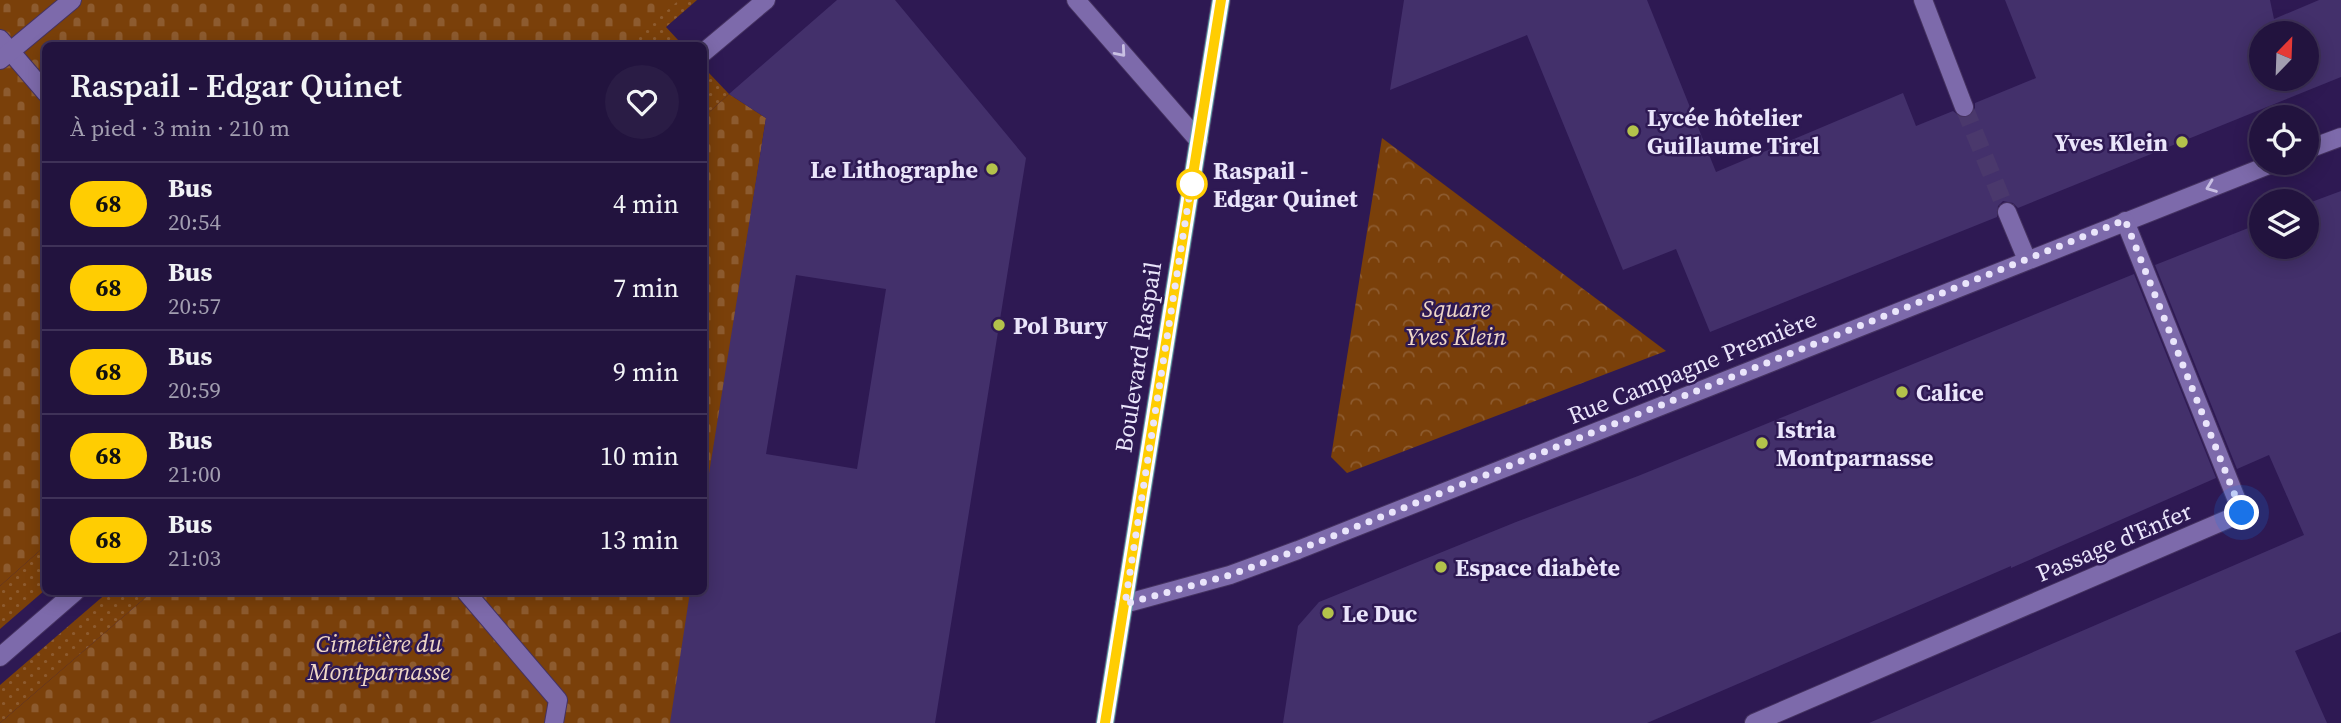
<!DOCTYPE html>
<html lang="fr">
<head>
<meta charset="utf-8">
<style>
  :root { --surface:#22133e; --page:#2a1c45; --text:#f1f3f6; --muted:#a29eb0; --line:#3f3258 }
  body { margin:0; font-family:"Source Serif 4",serif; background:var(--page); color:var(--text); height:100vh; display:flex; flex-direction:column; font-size:26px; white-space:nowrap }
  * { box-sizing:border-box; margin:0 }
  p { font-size:23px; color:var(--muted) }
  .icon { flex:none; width:38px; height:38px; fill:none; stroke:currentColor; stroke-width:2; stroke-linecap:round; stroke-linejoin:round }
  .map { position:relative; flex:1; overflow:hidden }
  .panel { position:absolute; left:42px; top:42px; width:665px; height:553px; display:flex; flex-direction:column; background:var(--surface); border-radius:10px; box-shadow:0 4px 18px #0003,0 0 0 2px var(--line) }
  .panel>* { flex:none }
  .badge { padding:0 14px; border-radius:23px; font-size:24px; line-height:46px }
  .needle { width:46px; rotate:23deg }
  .buttons { position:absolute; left:2249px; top:21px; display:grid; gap:14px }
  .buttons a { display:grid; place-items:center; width:70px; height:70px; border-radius:50%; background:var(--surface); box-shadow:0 4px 18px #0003,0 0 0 2px var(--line); font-size:35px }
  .you { position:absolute; width:35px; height:35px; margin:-18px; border:5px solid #fff; border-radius:50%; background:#1a73e8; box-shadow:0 0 0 10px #1a73e833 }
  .map>.badge { position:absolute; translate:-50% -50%; box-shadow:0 0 0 4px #fff }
  .round { display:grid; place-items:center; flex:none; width:74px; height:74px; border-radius:37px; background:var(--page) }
  .headline { display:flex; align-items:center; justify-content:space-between; height:119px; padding:0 28px }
  h1 { font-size:33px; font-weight:600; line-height:52px }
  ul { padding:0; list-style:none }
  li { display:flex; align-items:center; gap:21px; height:84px; padding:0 28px; border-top:2px solid var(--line) }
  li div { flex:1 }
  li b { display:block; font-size:26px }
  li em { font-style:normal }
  li .badge { min-width:77px; font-weight:700; text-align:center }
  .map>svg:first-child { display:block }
</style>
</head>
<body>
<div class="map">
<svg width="2341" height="723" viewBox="0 0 2341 723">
  <defs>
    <pattern id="grass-dots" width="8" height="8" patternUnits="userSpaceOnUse" patternTransform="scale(1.75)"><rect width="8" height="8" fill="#7a400a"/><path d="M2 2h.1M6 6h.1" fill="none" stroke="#8d5b2f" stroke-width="1.8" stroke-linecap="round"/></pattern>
    <pattern id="cemetery-stones" width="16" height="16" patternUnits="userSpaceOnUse" patternTransform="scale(1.75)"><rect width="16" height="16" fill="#7a400a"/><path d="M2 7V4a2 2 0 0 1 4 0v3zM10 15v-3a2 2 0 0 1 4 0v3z" fill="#8d5b2f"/></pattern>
    <pattern id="park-crowns" width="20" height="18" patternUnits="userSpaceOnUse" patternTransform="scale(1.75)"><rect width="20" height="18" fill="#7a400a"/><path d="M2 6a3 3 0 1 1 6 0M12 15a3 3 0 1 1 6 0" fill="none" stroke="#8d5b2f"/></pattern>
  </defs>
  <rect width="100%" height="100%" fill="#2e1953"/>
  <!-- grass -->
  <g fill="url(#grass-dots)">
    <path d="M677 0H697L666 27 678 40 671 45 625 46Z"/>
    <path d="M708 72 729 94 704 117V76Z"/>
    <path d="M45 546V590L0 629V586Z"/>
    <path d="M108 592H152L0 723V685Z"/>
  </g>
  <!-- cemetery -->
  <g fill="url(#cemetery-stones)">
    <path d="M0 0H679L627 45 46 46 45 546 0 586Z"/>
    <path d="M729 94 766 118 704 517V117Z"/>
    <path d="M152 592H692L671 723H0Z"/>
  </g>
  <!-- park -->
  <path fill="url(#park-crowns)" d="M1382 138 1666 351 1347 473 1331 457Z"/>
  <!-- building -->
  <g fill="#43306b" fill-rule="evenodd">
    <path d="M837 0H895L1026 158 935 723H670L690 592H704V505L766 118 729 94ZM796 275 886 289 857 469 766 454Z"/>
    <path d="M1404 0H1647L1716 172 1903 93 1916 126 1953 111 1962 118 1969 117 1975 109V103L2036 78 2005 0H2270L2274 19 2319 0H2341V77L2018 208 2013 203 2003 201 1998 206 1997 217 1710 332 1676 249 1623 270 1527 35 1390 90ZM2261 33H2306V79H2261Z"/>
    <path d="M2341 191V632L2295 651 2327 723H1869L2304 535 2269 455 2237 469 2155 265 2261 223V247H2306V204Z"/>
    <path d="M2134 274 2216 478 2011 568V566L1647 723H1283L1298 626 1319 602 1516 522 1638 476Z"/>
  </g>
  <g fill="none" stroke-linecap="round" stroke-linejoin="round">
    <!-- minor-tunnel -->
    <path stroke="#4a386c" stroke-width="18" stroke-dasharray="18 9" stroke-linecap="butt" d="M1964 107 2007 212"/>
    <defs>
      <g id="minor">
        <path d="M1076 0 1199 141"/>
        <path d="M1923 0 1964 107"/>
        <path d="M0 39 46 93"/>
        <path d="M704 52 766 0"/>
        <path d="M0 60 72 0"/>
        <path d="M2306 150 2341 137"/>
        <path d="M2007 212 2027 260"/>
        <path d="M466 592 558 700 554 723"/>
        <path d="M1124 604 1230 575 1298 550 2274 163"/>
        <path d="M0 657 75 592"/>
        <path d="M1754 723 2242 513 2125 221"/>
      </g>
      <path id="major" d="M1105 723 1221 0"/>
    </defs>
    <!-- minor casing -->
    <use href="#minor" stroke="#453261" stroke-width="20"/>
    <!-- major casing -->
    <use href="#major" stroke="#453261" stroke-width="20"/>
    <!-- minor -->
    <use href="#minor" stroke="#7d6aab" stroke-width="18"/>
    <!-- major -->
    <use href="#major" stroke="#61a1ab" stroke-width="18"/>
  </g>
  <!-- one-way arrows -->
  <defs><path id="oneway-chevron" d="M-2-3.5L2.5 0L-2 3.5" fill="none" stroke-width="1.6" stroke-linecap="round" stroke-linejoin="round" transform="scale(1.75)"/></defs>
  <g stroke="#c9c0e3">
    <use href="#oneway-chevron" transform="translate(1121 52) rotate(49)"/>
    <use href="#oneway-chevron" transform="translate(2211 187) rotate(159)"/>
  </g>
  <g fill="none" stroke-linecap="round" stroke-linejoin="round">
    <defs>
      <path id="line" d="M1105 723 1221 0"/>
    </defs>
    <!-- line casing -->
    <use href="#line" stroke="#fff" stroke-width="16"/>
    <!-- line -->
    <use href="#line" stroke="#ffcd02" stroke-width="10"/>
    <!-- walk -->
    <path stroke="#eae5fb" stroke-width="7" stroke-dasharray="0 12.6" d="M1192 184V179L1125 604 1230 575 1298 550 2125 220 2242 513"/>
  </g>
  <!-- markers -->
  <g fill="#b3c24b" stroke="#2e1953" stroke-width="2.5">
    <circle cx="1633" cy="131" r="7"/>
    <circle cx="2182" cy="142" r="7"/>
    <circle cx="992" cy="169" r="7"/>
    <circle cx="999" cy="325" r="7"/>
    <circle cx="1902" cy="392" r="7"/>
    <circle cx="1762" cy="443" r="7"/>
    <circle cx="1441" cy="567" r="7"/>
    <circle cx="1328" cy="613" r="7"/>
  </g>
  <circle fill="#fff" stroke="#ffcd02" stroke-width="3.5" cx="1192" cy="184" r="14"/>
  <g text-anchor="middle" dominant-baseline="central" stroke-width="5" stroke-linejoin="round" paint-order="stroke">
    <!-- poi labels -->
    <g font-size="24" font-weight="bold" fill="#eae5fb" stroke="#2e1953" text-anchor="start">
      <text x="1647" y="117">Lycée hôtelier<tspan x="1647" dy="28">Guillaume Tirel</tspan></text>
      <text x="2168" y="142" text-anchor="end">Yves Klein</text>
      <text x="978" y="169" text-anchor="end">Le Lithographe</text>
      <text x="1013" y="325">Pol Bury</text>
      <text x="1916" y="392">Calice</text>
      <text x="1776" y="429">Istria<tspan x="1776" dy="28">Montparnasse</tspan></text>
      <text x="1455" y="567">Espace diabète</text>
      <text x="1342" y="613">Le Duc</text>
    </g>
    <!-- stop labels -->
    <g font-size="24" font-weight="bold" fill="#eae5fb" stroke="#2e1953" text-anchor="start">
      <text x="1213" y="170">Raspail -<tspan x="1213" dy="28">Edgar Quinet</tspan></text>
    </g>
    <!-- park labels -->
    <g font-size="24" font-style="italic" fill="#efd7c7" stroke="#2e1953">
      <text x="1456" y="308">Square<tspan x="1456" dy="28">Yves Klein</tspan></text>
      <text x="379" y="643">Cimetière du<tspan x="379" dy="28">Montparnasse</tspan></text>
    </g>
    <!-- street labels -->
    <g font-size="24" fill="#eae5fb" stroke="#2e1953">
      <text transform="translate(1138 357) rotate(-81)">Boulevard Raspail</text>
      <text transform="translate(1692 367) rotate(-22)">Rue Campagne Première</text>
      <text transform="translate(2114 542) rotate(-23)">Passage d'Enfer</text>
    </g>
  </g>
</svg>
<div class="buttons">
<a><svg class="needle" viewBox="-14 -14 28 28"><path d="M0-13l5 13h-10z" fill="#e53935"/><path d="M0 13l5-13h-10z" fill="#a29eb0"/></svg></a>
<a><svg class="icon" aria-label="locate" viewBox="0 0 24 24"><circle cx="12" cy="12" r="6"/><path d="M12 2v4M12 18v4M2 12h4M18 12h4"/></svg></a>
<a><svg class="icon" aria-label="layers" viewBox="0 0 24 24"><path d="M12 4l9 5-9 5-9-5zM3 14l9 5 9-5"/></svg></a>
</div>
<div class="you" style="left:2242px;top:513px"></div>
<section class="panel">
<div class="headline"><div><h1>Raspail - Edgar Quinet</h1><p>À pied · 3 min · 210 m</p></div><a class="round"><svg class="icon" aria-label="heart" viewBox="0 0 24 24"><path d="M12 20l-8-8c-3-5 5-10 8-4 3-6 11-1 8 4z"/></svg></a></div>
<ul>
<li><span class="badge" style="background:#ffcd02;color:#111">68</span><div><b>Bus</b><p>20:54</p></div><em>4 min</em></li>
<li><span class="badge" style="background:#ffcd02;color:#111">68</span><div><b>Bus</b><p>20:57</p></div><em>7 min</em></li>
<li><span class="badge" style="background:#ffcd02;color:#111">68</span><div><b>Bus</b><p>20:59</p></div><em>9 min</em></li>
<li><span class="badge" style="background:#ffcd02;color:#111">68</span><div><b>Bus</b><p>21:00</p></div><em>10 min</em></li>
<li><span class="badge" style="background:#ffcd02;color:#111">68</span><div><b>Bus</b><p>21:03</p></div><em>13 min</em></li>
</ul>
</section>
</div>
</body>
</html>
